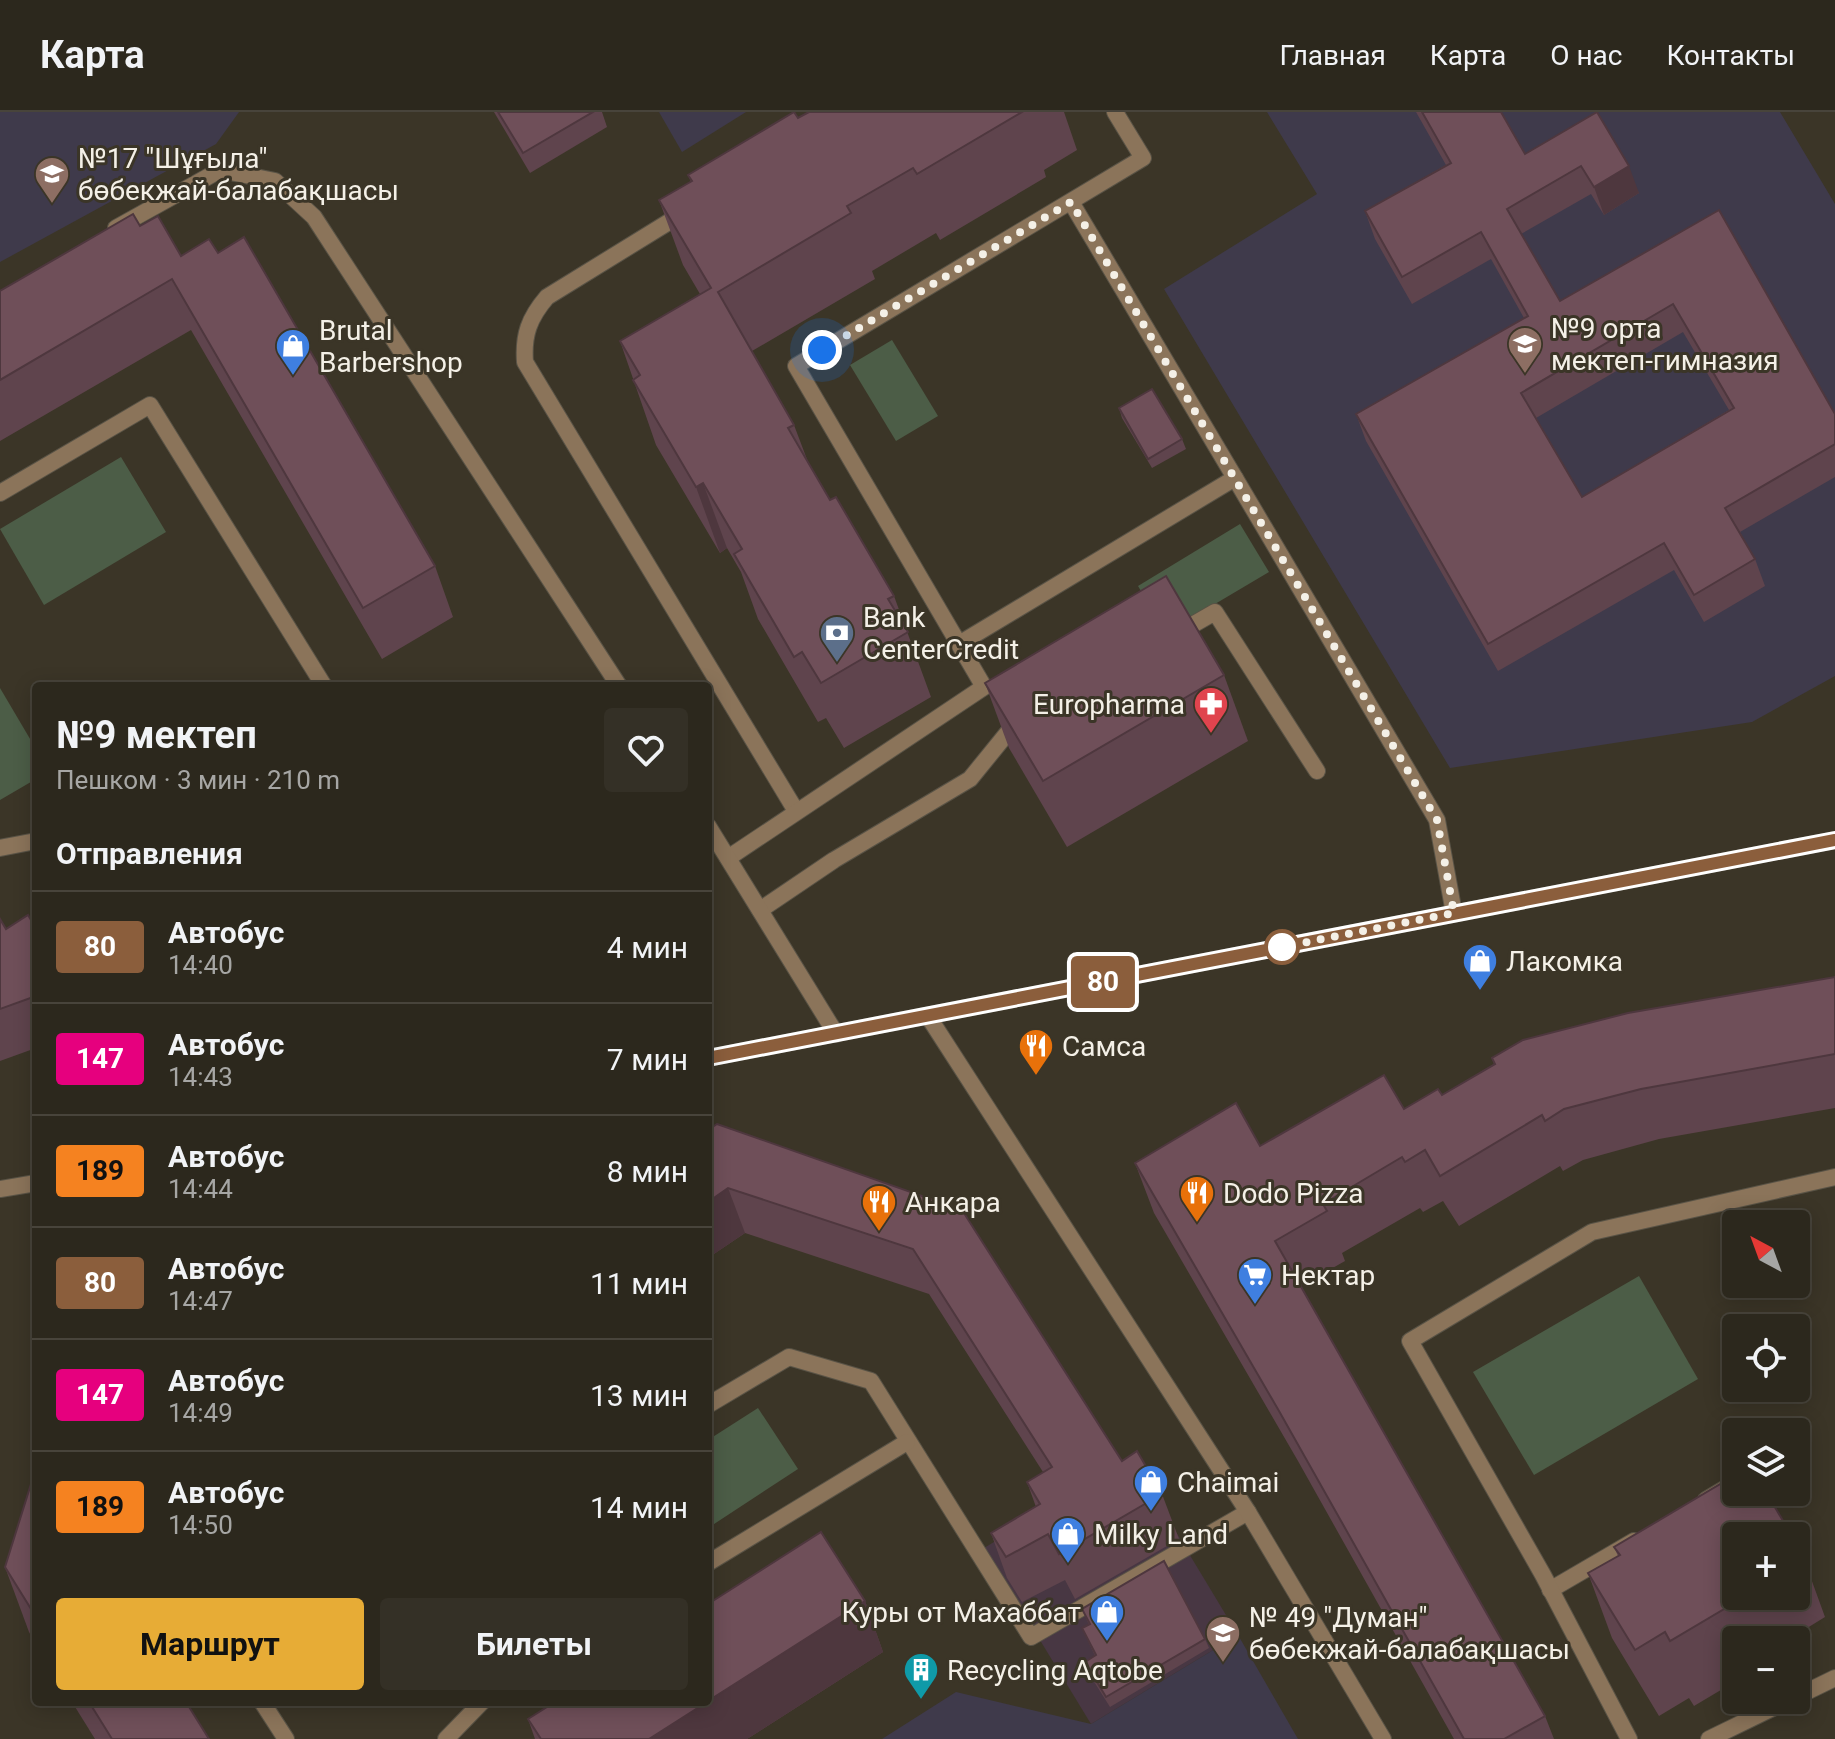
<!DOCTYPE html>
<html lang="ru">
<head>
<meta charset="utf-8">
<style>
  :root { --surface:#2c281d; --page:#343026; --text:#f1f3f6; --muted:#a6a6a4; --line:#48443b; --accent:#e7ac36 }
  body { margin:0; font-family:Roboto,sans-serif; background:var(--page); color:var(--text); height:100vh; display:flex; flex-direction:column; font-size:30px; white-space:nowrap }
  * { box-sizing:border-box; margin:0 }
  p { font-size:26px; color:var(--muted) }
  .icon { flex:none; width:44px; height:44px; fill:none; stroke:currentColor; stroke-width:2; stroke-linecap:round; stroke-linejoin:round }
  .map { position:relative; flex:1; overflow:hidden }
  .details { position:absolute; left:32px; top:570px; width:680px; height:1024px; display:flex; flex-direction:column; background:var(--surface); border-radius:8px; box-shadow:0 4px 20px #0003,0 0 0 2px var(--line) }
  .details>* { flex:none }
  .badge { padding:0 16px; border-radius:6px; font-size:28px; line-height:52px }
  .needle { width:52px; rotate:319deg }
  .fabs { position:absolute; left:1722px; top:1098px; display:grid; gap:16px }
  .fabs a { display:grid; place-items:center; width:88px; height:88px; border-radius:8px; background:var(--surface); box-shadow:0 4px 20px #0003,0 0 0 2px var(--line); font-size:40px }
  .you { position:absolute; width:40px; height:40px; margin:-20px; border:6px solid #fff; border-radius:50%; background:#1a73e8; box-shadow:0 0 0 12px #1a73e833 }
  .map>.badge { position:absolute; translate:-50% -50%; box-shadow:0 0 0 4px #fff }
  h2 { padding:0 24px; font-size:30px; line-height:72px }
  .round { display:grid; place-items:center; flex:none; width:84px; height:84px; border-radius:8px; background:var(--page) }
  .head { display:flex; align-items:center; justify-content:space-between; height:136px; padding:0 24px }
  h1 { font-size:38px; font-weight:700; line-height:60px }
  .cta { display:flex; gap:16px; margin-top:auto; padding:16px 24px }
  .cta a { flex:1; height:92px; border-radius:8px; background:var(--accent); color:#111; font-size:32px; font-weight:700; line-height:92px; text-align:center }
  .cta a+a { background:var(--page); color:var(--text) }
  ul { padding:0; list-style:none }
  li { display:flex; align-items:center; gap:24px; height:112px; padding:0 24px; border-top:2px solid var(--line) }
  li div { flex:1 }
  li b { display:block; font-size:30px }
  li em { font-style:normal }
  li .badge { min-width:88px; font-weight:700; text-align:center }
  header { display:flex; align-items:center; gap:48px; box-sizing:border-box; height:112px; padding:0 40px; background:var(--surface); border-bottom:2px solid var(--line) }
  header strong { font-size:38px }
  nav { display:flex; gap:44px; margin-inline-start:auto; font-size:28px }
  .map>svg:first-child { display:block }
</style>
</head>
<body>
<header>
<strong>Карта</strong>
<nav><a>Главная</a><a>Карта</a><a>О нас</a><a>Контакты</a></nav>
</header>
<div class="map">
<svg width="1835" height="1627" viewBox="0 0 1835 1627">
  <rect width="100%" height="100%" fill="#3b3527"/>
  <!-- commercial -->
  <path fill="#483743" d="M1132 1347 1238 1523 1091 1612 984 1436Z"/>
  <!-- education -->
  <g fill="#3f3a4b">
    <path d="M0 0H239L216 32 0 150Z"/>
    <path d="M659 0H746L682 40Z"/>
    <path d="M1267 0H1780L1835 92V564L1752 610 1450 656 1164 177 1317 82Z"/>
    <path d="M1238 1523 1298 1627H882L956 1580 1091 1612Z"/>
  </g>
  <!-- green -->
  <g fill="#4c5d47">
    <path d="M892 228 938 304 896 329 850 253Z"/>
    <path d="M121 345 166 420 44 493 0 417Z"/>
    <path d="M1240 412 1269 460 1166 521 1138 474Z"/>
    <path d="M0 576 36 637V667L0 688Z"/>
    <path d="M1639 1164 1698 1267 1534 1363 1473 1260Z"/>
    <path d="M758 1296 798 1357 708 1416V1328Z"/>
  </g>
  <g fill="none" stroke-linecap="round" stroke-linejoin="round">
    <defs>
      <g id="service">
        <path d="M685 100 547 185C529 206 523 223 525 250L796 699"/>
        <path d="M1235 366 1437 708 1454 801"/>
        <path d="M0 381 150 293 324 574"/>
        <path d="M1175 523 1215 500 1317 659"/>
        <path d="M959 532 1235 366 1071 90"/>
        <path d="M0 736 36 729"/>
        <path d="M728 746 984 575 796 254 1143 46 1115 0"/>
        <path d="M760 798 834 748 970 667 1009 619 1020 613"/>
        <path d="M708 1293 789 1245 871 1269 1031 1525 1248 1400"/>
        <path d="M1706 1388 1736 1370"/>
        <path d="M708 1451 907 1330"/>
        <path d="M1550 1478 1634 1429"/>
        <path d="M262 1590 286 1627"/>
        <path d="M446 1627 482 1590"/>
        <path d="M1629 1627 1543 1463 1410 1229 1592 1120 1835 1065"/>
      </g>
      <g id="minor">
        <path d="M116 116 220 58 275 69 314 105 619 574"/>
        <path d="M708 714 836 922"/>
        <path d="M928 904 1248 1400 1383 1627"/>
        <path d="M1796 1585 1835 1566"/>
        <path d="M1709 1627 1789 1588"/>
      </g>
      <g id="tertiary">
        <path d="M708 946 1835 728"/>
        <path d="M0 1077 36 1071"/>
      </g>
    </defs>
    <!-- service casing -->
    <use href="#service" stroke="#595346" stroke-width="18"/>
    <!-- minor casing -->
    <use href="#minor" stroke="#595346" stroke-width="18"/>
    <!-- tertiary casing -->
    <use href="#tertiary" stroke="#595346" stroke-width="18"/>
    <!-- service -->
    <use href="#service" stroke="#8b745a" stroke-width="16"/>
    <!-- minor -->
    <use href="#minor" stroke="#8b745a" stroke-width="16"/>
    <!-- tertiary -->
    <use href="#tertiary" stroke="#8b745a" stroke-width="16"/>
  </g>
  <!-- wall -->
  <g fill="#5f444d" fill-rule="evenodd">
    <path d="M494 0H602L607 15 530 61Z"/>
    <path d="M809 0H1064L1077 38 1044 58 1046 65 940 128 936 121 872 159 875 167 752 239 794 313 808 350 830 388 894 484 931 585 844 636 826 606 818 610 758 507 741 460 727 436 720 441 656 333 620 229 700 182 683 153 659 88 691 70 688 63Z"/>
    <path d="M1416 0H1501L1525 42 1596 0 1639 81 1604 103 1591 82 1521 122 1560 189 1719 98 1835 302V365L1740 420 1755 447 1765 474 1704 510 1674 458 1498 559 1366 329 1356 302 1524 206 1491 147 1412 192 1375 127 1365 99 1446 53ZM1683 220 1729 298 1582 385 1536 306Z"/>
    <path d="M140 114 181 144 218 141 435 454 453 505 382 547 191 218 0 329V179Z"/>
    <path d="M1119 296 1182 327 1186 337 1152 356 1122 306Z"/>
    <path d="M1224 563 1248 629 1067 735 1009 636 985 571Z"/>
    <path d="M36 805V936L0 949V807L6 817Z"/>
    <path d="M1835 865V996L1659 1027 1583 1048 1563 1059 1560 1054 1459 1114 1443 1089 1423 1100 1420 1096 1342 1141 1345 1149 1301 1174 1545 1604 1554 1627H1454L1298 1349 1154 1101 1135 1051 1260 1034 1404 997 1442 983 1494 952 1492 946Z"/>
    <path d="M708 1018 962 1098 1122 1349 1162 1382 1179 1427 1075 1487 1065 1468 1022 1490 1007 1466 991 1421 1036 1395 1027 1370 1043 1360 929 1182 745 1121 708 1146Z"/>
    <path d="M36 1356V1532L29 1520 5 1455Z"/>
    <path d="M1796 1430 1801 1439 1825 1505 1799 1521 1802 1530 1796 1534V1528H1736V1569L1694 1594 1689 1586 1659 1604 1612 1526 1588 1461 1618 1444 1614 1435 1736 1484H1796Z"/>
    <path d="M865 1489 883 1540 747 1627H535L528 1607Z"/>
    <path d="M1082 1497 1205 1527 1209 1536 1110 1595 1088 1560 1085 1550 1095 1544 1082 1516 1089 1513Z"/>
    <path d="M72 1590H186L209 1627H95Z"/>
  </g>
  <!-- shaded-wall -->
  <g fill="#4e373e">
    <path d="M1629 54 1639 81 1604 103 1594 75Z"/>
    <path d="M703 371 727 436 720 441 696 375Z"/>
    <path d="M728 1076 745 1121 708 1146V1090Z"/>
    <path d="M865 1489 883 1540 747 1627H649Z"/>
  </g>
  <!-- building -->
  <g fill="#6f4f59" stroke="#4e373e" stroke-width="2" fill-rule="evenodd">
    <path d="M498 0H593L523 41Z"/>
    <path d="M794 0 798 6 809 0H1022L917 62 913 56 847 94 851 101 718 180 794 313 788 316 830 388 836 385 894 484 888 487 908 520 821 571 802 540 794 545 734 442 742 437 703 371 696 375 633 268 640 263 620 229 711 176 659 88 692 69 688 63Z"/>
    <path d="M1422 0H1501L1525 42 1597 0 1629 54 1594 75 1581 54 1507 97 1560 189 1719 98 1835 302V332L1725 396 1755 447 1694 483 1664 431 1488 532 1356 302 1528 204 1481 120 1402 165 1365 99 1451 51ZM1673 192 1734 296 1582 385 1521 281Z"/>
    <path d="M133 102 140 114 158 104 181 144 209 127 218 141 244 125 435 454 363 496 172 167 0 268V179Z"/>
    <path d="M1152 277 1182 327 1148 347 1119 296Z"/>
    <path d="M1166 464 1224 563 1043 669 985 571Z"/>
    <path d="M28 803 31 808 36 805V884L0 897V807L6 817Z"/>
    <path d="M1835 865V942L1641 977 1564 997 1545 1009 1542 1003 1440 1064 1425 1038 1405 1050 1402 1045 1323 1092 1327 1099 1275 1129 1545 1604 1504 1627H1464L1279 1299 1135 1051 1236 991 1260 1034 1384 963 1404 997 1438 977 1442 983 1495 952 1492 946 1523 928 1628 901Z"/>
    <path d="M717 1012 962 1098 1122 1349 1137 1339 1162 1382 1059 1442 1048 1422 1006 1445 991 1421 1040 1392 1027 1370 1052 1355 913 1137 728 1076 708 1090V1018Z"/>
    <path d="M36 1356V1505L5 1455Z"/>
    <path d="M1722 1371 1726 1379 1736 1373V1380H1766L1792 1424H1736V1484H1746L1670 1529 1665 1520 1635 1538 1588 1461 1620 1443 1614 1435Z"/>
    <path d="M821 1420 865 1489 708 1589V1492Z"/>
    <path d="M1796 1430 1801 1439 1796 1443Z"/>
    <path d="M1164 1449 1205 1527 1106 1585 1085 1550 1096 1543 1082 1516 1090 1512 1082 1497Z"/>
    <path d="M89 1590H186L209 1627H112Z"/>
    <path d="M555 1590H707L649 1627H541L528 1607Z"/>
  </g>
  <g fill="none" stroke-linecap="round" stroke-linejoin="round">
    <defs>
      <path id="line" d="M708 946 1835 728"/>
    </defs>
    <!-- line casing -->
    <use href="#line" stroke="#fff" stroke-width="18"/>
    <!-- line -->
    <use href="#line" stroke="#8b5e3c" stroke-width="12"/>
    <!-- walk -->
    <path stroke="#f4f0e7" stroke-width="8" stroke-dasharray="0 14.4" d="M822 238 1071 90 1437 708 1454 801 1282 835"/>
  </g>
  <!-- icons -->
  <defs>
    <symbol id="school-pin" viewBox="-11 -11 22 30"><path d="M0 17L-7.5 6A9.5 9.5 0 1 1 7.5 6Z" fill="#8d6e63" stroke="#3b3527"/><path d="M0-5L7-2L0 1L-7-2ZM-4 1L0 2.5L4 1V4Q0 6-4 4Z" fill="#fff"/></symbol>
    <symbol id="shop-pin" viewBox="-11 -11 22 30"><path d="M0 17L-7.5 6A9.5 9.5 0 1 1 7.5 6Z" fill="#3f7fe0" stroke="#3b3527"/><path d="M-5-2.5h2.3a2.7 3.5 0 0 1 5.4 0H5L5.5 6h-11ZM-1.5-2.5h3a1.5 2.3 0 0 0-3 0Z" fill="#fff"/></symbol>
    <symbol id="bank-pin" viewBox="-11 -11 22 30"><path d="M0 17L-7.5 6A9.5 9.5 0 1 1 7.5 6Z" fill="#5c6f8a" stroke="#3b3527"/><path d="M-6-4H6V4H-6ZM0-2.3a2.3 2.3 0 1 0 0 4.6a2.3 2.3 0 1 0 0-4.6Z" fill="#fff"/></symbol>
    <symbol id="pharmacy-pin" viewBox="-11 -11 22 30"><path d="M0 17L-7.5 6A9.5 9.5 0 1 1 7.5 6Z" fill="#e0444e" stroke="#3b3527"/><path d="M-2-6h4v4h4v4h-4v4h-4v-4h-4v-4h4Z" fill="#fff"/></symbol>
    <symbol id="restaurant-pin" viewBox="-11 -11 22 30"><path d="M0 17L-7.5 6A9.5 9.5 0 1 1 7.5 6Z" fill="#e8710a" stroke="#3b3527"/><path d="M-5-6h1v4h1v-4h1v4h1v-4h1v5L-1.5 .5V6h-2V.5L-5-1ZM5-6V6H3V1.5H1.5Q1.5-4 5-6Z" fill="#fff"/></symbol>
    <symbol id="supermarket-pin" viewBox="-11 -11 22 30"><path d="M0 17L-7.5 6A9.5 9.5 0 1 1 7.5 6Z" fill="#3f7fe0" stroke="#3b3527"/><path d="M-6-5.5h2.5l.6 2H6L4.5 2H-2.5L-4.4-4H-6ZM-1.5 3.2a1.3 1.3 0 1 0 .1 0ZM3 3.2a1.3 1.3 0 1 0 .1 0Z" fill="#fff"/></symbol>
    <symbol id="building-pin" viewBox="-11 -11 22 30"><path d="M0 17L-7.5 6A9.5 9.5 0 1 1 7.5 6Z" fill="#0f9aa8" stroke="#3b3527"/><path d="M-4-6H4V6H1V3H-1V6H-4ZM-2.5-4.3h1.7v1.8h-1.7ZM.8-4.3h1.7v1.8H.8ZM-2.5-1h1.7V.8h-1.7ZM.8-1h1.7V.8H.8Z" fill="#fff"/></symbol>
  </defs>
  <g fill-rule="evenodd">
    <use href="#school-pin" x="32" y="42" width="40" height="54"/>
    <use href="#school-pin" x="1505" y="212" width="40" height="54"/>
    <use href="#shop-pin" x="273" y="214" width="40" height="54"/>
    <use href="#bank-pin" x="817" y="501" width="40" height="54"/>
    <use href="#pharmacy-pin" x="1191" y="572" width="40" height="54"/>
    <use href="#shop-pin" x="1460" y="829" width="40" height="54"/>
    <use href="#restaurant-pin" x="1016" y="914" width="40" height="54"/>
    <use href="#restaurant-pin" x="1177" y="1061" width="40" height="54"/>
    <use href="#restaurant-pin" x="859" y="1070" width="40" height="54"/>
    <use href="#supermarket-pin" x="1235" y="1143" width="40" height="54"/>
    <use href="#shop-pin" x="1131" y="1350" width="40" height="54"/>
    <use href="#shop-pin" x="1048" y="1402" width="40" height="54"/>
    <use href="#shop-pin" x="1087" y="1480" width="40" height="54"/>
    <use href="#school-pin" x="1203" y="1501" width="40" height="54"/>
    <use href="#building-pin" x="901" y="1538" width="40" height="54"/>
  </g>
  <!-- markers -->
  <circle fill="#fff" stroke="#8b5e3c" stroke-width="4" cx="1282" cy="835" r="16"/>
  <g text-anchor="middle" dominant-baseline="central" stroke-width="6" stroke-linejoin="round" paint-order="stroke">
    <!-- poi labels -->
    <g font-size="28" fill="#f4f0e7" stroke="#3b3527" text-anchor="start">
      <text x="78" y="46">№17 "Шұғыла"<tspan x="78" dy="32">бөбекжай-балабақшасы</tspan></text>
      <text x="1551" y="216">№9 орта<tspan x="1551" dy="32">мектеп-гимназия</tspan></text>
      <text x="319" y="218">Brutal<tspan x="319" dy="32">Barbershop</tspan></text>
      <text x="863" y="505">Bank<tspan x="863" dy="32">CenterCredit</tspan></text>
      <text x="1185" y="592" text-anchor="end">Europharma</text>
      <text x="1506" y="849">Лакомка</text>
      <text x="1062" y="934">Самса</text>
      <text x="1223" y="1081">Dodo Pizza</text>
      <text x="905" y="1090">Анкара</text>
      <text x="1281" y="1163">Нектар</text>
      <text x="1177" y="1370">Chaimai</text>
      <text x="1094" y="1422">Milky Land</text>
      <text x="1081" y="1500" text-anchor="end">Куры от Махаббат</text>
      <text x="1249" y="1505">№ 49 "Думан"<tspan x="1249" dy="32">бөбекжай-балабақшасы</tspan></text>
      <text x="947" y="1558">Recycling Aqtobe</text>
    </g>
  </g>
</svg>
<div class="fabs">
<a><svg class="needle" viewBox="-14 -14 28 28"><path d="M0-13l5 13h-10z" fill="#e53935"/><path d="M0 13l5-13h-10z" fill="#a6a6a4"/></svg></a>
<a><svg class="icon" aria-label="locate" viewBox="0 0 24 24"><circle cx="12" cy="12" r="6"/><path d="M12 2v4M12 18v4M2 12h4M18 12h4"/></svg></a>
<a><svg class="icon" aria-label="layers" viewBox="0 0 24 24"><path d="M12 4l9 5-9 5-9-5zM3 14l9 5 9-5"/></svg></a>
<a>+</a>
<a>−</a>
</div>
<div class="you" style="left:822px;top:238px"></div>
<b class="badge" style="left:1103px;top:870px;background:#8b5e3c;color:#fff">80</b>
<section class="details">
<div class="head"><div><h1>№9 мектеп</h1><p>Пешком · 3 мин · 210 m</p></div><a class="round"><svg class="icon" aria-label="heart" viewBox="0 0 24 24"><path d="M12 20l-8-8c-3-5 5-10 8-4 3-6 11-1 8 4z"/></svg></a></div>
<h2>Отправления</h2>
<ul>
<li><span class="badge" style="background:#8b5e3c;color:#fff">80</span><div><b>Автобус</b><p>14:40</p></div><em>4 мин</em></li>
<li><span class="badge" style="background:#e6007e;color:#fff">147</span><div><b>Автобус</b><p>14:43</p></div><em>7 мин</em></li>
<li><span class="badge" style="background:#f58220;color:#111">189</span><div><b>Автобус</b><p>14:44</p></div><em>8 мин</em></li>
<li><span class="badge" style="background:#8b5e3c;color:#fff">80</span><div><b>Автобус</b><p>14:47</p></div><em>11 мин</em></li>
<li><span class="badge" style="background:#e6007e;color:#fff">147</span><div><b>Автобус</b><p>14:49</p></div><em>13 мин</em></li>
<li><span class="badge" style="background:#f58220;color:#111">189</span><div><b>Автобус</b><p>14:50</p></div><em>14 мин</em></li>
</ul>
<div class="cta"><a>Маршрут</a><a>Билеты</a></div>
</section>
</div>
</body>
</html>
